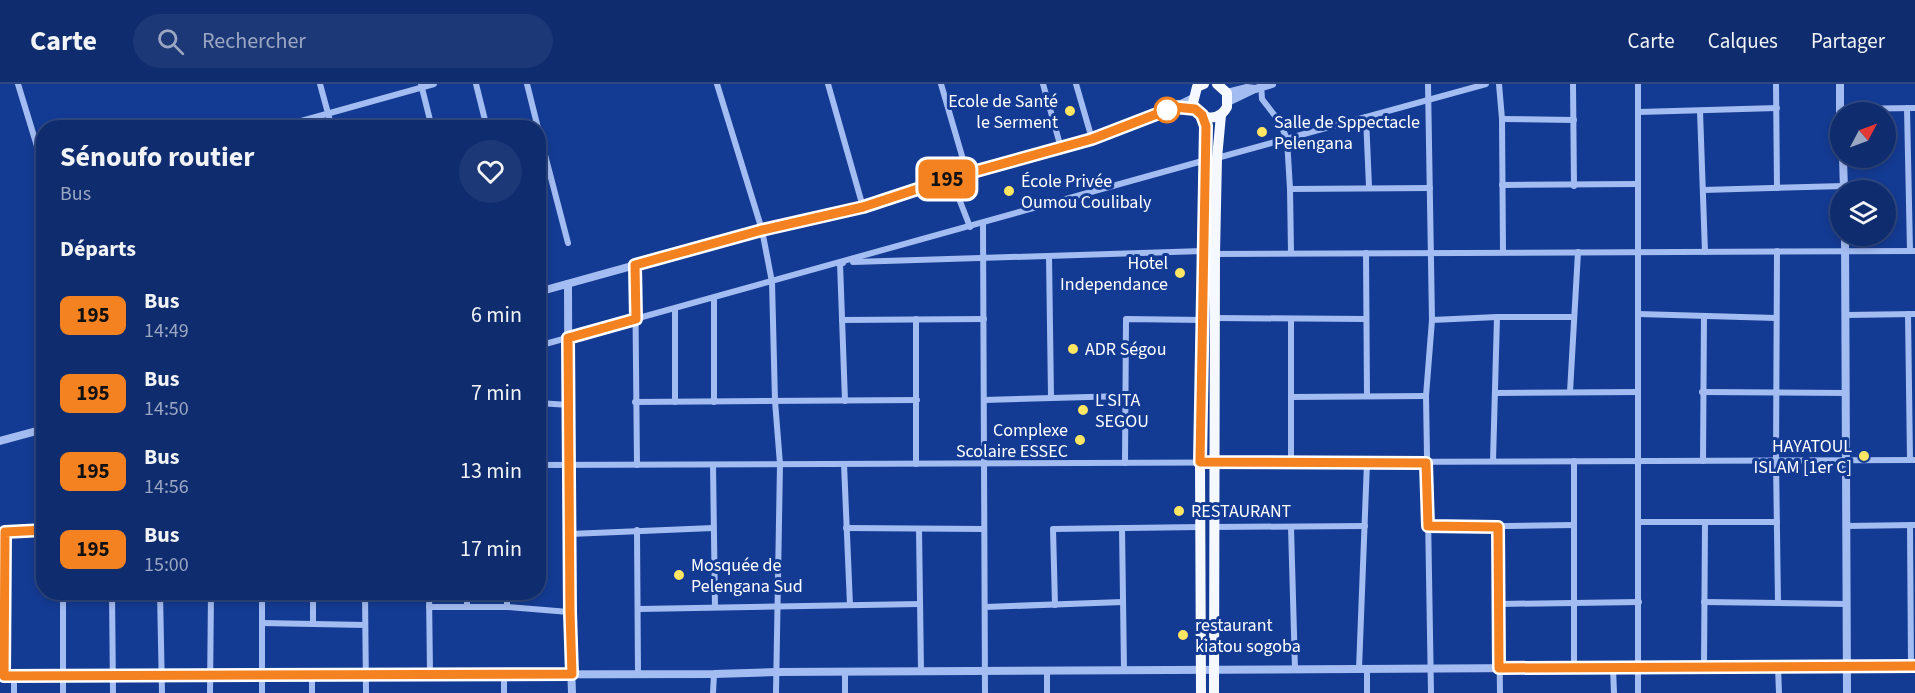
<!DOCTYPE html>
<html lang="fr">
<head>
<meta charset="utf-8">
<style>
  :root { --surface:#0f2c6e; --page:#1d3876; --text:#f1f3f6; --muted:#9ba7c2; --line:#2f4881 }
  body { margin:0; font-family:"Source Sans 3",sans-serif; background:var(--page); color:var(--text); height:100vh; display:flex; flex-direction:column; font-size:22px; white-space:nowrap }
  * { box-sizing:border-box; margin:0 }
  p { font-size:20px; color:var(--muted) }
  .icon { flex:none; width:33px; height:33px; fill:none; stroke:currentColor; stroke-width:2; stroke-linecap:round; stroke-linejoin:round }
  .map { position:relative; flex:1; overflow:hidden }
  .side { position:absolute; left:36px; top:36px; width:510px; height:480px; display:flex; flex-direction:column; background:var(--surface); border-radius:24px; box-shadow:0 3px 9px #0003,0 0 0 2px var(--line) }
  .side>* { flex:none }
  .badge { padding:0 12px; border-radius:9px; font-size:21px; line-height:39px }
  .needle { width:39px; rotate:49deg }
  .buttons { position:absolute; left:1830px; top:18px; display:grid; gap:12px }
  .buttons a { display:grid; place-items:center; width:66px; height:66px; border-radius:50%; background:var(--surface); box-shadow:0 3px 9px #0003,0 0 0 2px var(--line); font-size:30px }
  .map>.badge { position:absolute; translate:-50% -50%; box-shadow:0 0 0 3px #fff }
  h2 { padding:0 24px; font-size:22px; line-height:54px }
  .round { display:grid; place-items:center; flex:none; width:63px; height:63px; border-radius:32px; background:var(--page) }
  .summary { display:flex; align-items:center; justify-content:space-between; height:102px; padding:0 24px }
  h1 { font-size:28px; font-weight:700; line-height:45px }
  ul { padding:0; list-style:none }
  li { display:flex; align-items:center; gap:18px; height:78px; padding:0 24px }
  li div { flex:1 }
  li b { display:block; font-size:22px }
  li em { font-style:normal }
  li .badge { min-width:66px; font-weight:700; text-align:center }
  header { display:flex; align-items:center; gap:36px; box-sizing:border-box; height:84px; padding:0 30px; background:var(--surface); border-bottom:2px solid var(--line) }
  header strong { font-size:28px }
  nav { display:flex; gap:33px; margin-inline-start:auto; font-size:21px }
  .search { width:420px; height:54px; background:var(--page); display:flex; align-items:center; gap:15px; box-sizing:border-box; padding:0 21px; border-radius:33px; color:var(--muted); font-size:22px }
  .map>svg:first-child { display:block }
</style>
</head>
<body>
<header>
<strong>Carte</strong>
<div class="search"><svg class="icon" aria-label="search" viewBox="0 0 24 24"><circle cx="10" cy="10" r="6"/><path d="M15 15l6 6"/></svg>Rechercher</div>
<nav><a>Carte</a><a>Calques</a><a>Partager</a></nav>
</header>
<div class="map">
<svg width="1915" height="609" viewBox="0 0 1915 609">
  <rect width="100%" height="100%" fill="#143b93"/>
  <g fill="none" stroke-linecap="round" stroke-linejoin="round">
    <!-- minor -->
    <g stroke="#a3bcf1" stroke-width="6">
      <path d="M18 0 44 85"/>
      <path d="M320 0 332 44"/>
      <path d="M421 0 432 44"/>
      <path d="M476 0 487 44"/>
      <path d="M527 0 538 44"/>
      <path d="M717 0 762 146 772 198 775 317 780 380 776 609"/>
      <path d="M828 0 863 123"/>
      <path d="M941 0 967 89"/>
      <path d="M1043 0 1061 64"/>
      <path d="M1076 0 1092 55"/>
      <path d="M1261 0 1262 15 1279 37 1287 55 1290 105 1291 169"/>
      <path d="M1428 0 1432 236 1426 312 1431 609"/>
      <path d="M1499 0 1502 35 1503 168"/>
      <path d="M1573 0 1574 102"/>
      <path d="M1776 0 1777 104"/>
      <path d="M1907 24 1910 167"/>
      <path d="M1840 25 1915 24"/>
      <path d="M1700 27 1705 168"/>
      <path d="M1639 28 1777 24"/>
      <path d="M1366 33 1369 103"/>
      <path d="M1502 35 1574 36"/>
      <path d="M276 44 434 0"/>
      <path d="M538 44 568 159"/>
      <path d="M1217 74 1486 0"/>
      <path d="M951 94 970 143"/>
      <path d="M1502 101 1637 100"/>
      <path d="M1290 105 1430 104"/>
      <path d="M1703 106 1844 102"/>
      <path d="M983 139 985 609"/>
      <path d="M1777 167 1776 376 1778 519"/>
      <path d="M1366 169 1367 312"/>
      <path d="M1215 170 1915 167"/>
      <path d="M1049 172 1051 313"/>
      <path d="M853 178 1203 167"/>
      <path d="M843 179H840L845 317"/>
      <path d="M635 181 637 381"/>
      <path d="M1638 230 1776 234"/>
      <path d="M1908 230 1910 376"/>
      <path d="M1846 231 1915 230"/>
      <path d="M1215 234 1365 235"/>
      <path d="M916 235V380"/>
      <path d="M1291 235V378"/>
      <path d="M842 236 984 235"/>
      <path d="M1432 236 1497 233H1574"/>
      <path d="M538 262 1206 76"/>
      <path d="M1570 308 1578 168"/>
      <path d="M1702 308 1846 309"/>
      <path d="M1496 309 1638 308"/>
      <path d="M1291 313 1426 312"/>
      <path d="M984 316 1125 312"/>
      <path d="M635 318 917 316"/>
      <path d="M675 318V225"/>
      <path d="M714 318V214"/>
      <path d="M538 319 569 321"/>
      <path d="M1493 377 1497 233"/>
      <path d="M1703 377 1704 232"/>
      <path d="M1125 379 1126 235 1203 236"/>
      <path d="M844 380 850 521"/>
      <path d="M538 381 1915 376"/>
      <path d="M713 381 715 523"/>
      <path d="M1638 438H1777"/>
      <path d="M1910 441 1911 582"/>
      <path d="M1846 442 1915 441"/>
      <path d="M1214 443 1365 442"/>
      <path d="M1291 443 1295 585"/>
      <path d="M1428 443 1574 441"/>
      <path d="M1498 443 1500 609"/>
      <path d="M846 444 984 445"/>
      <path d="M1122 444 1124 586"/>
      <path d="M919 445 921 587"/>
      <path d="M637 446 638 589"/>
      <path d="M0 448 44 446"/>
      <path d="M570 450 713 444"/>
      <path d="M63 508V609"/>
      <path d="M112 508 113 609"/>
      <path d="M160 508 162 609"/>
      <path d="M262 508V609"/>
      <path d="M365 508 366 609"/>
      <path d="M429 508 430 590"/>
      <path d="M507 508V523"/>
      <path d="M1704 518 1847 520"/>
      <path d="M1499 520 1639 518"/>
      <path d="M1055 521 1053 445 1200 443"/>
      <path d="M429 523H507L569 528"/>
      <path d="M467 523V508"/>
      <path d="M985 523 1123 518"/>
      <path d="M639 525 920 520"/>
      <path d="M262 539 365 541"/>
      <path d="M313 540V508"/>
      <path d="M1704 583 1705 438"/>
      <path d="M1778 583 1779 609"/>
      <path d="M1574 584V377"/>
      <path d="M1613 584 1614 609"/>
      <path d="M1359 585 1367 378"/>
      <path d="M1047 586V609"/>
      <path d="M504 589V609"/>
      <path d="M312 590V609"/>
      <path d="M5 592V448"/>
      <path d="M14 592V609"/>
      <path d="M210 609 211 508"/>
      <path d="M713 609 714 590"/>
      <path d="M845 609V588"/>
      <path d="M1367 609V585"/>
      <path d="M1638 609V0"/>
    </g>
    <!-- tertiary -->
    <g stroke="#a3bcf1" stroke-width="8">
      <path d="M1840 0V32"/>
      <path d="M1227 9 1247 4 1255 5"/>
      <path d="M1228 18 1255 5 1272 0"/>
      <path d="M1843 74 1844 106"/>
      <path d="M1845 152 1847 609"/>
      <path d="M568 200 569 528 572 609"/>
      <path d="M538 208 762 146 863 123 951 94 1092 55 1175 23 1193 14"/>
      <path d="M0 357 44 345"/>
      <path d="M0 592 714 590 776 588 1915 582"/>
    </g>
    <!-- trunk -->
    <g stroke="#f6f8ff" stroke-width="10">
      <path d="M1204 0 1197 3 1193 19C1199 36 1218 39 1227 23V9L1217 0"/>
      <path d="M1201 609 1200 378 1206 42 1202 31"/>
      <path d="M1214 609 1215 170 1217 74 1221 31"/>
    </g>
  </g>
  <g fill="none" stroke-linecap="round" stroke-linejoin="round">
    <defs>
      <path id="line" d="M44 446 5 448 4 592 572 590 570 528 568 254 636 235 635 181 762 146 863 123 951 94 1092 55 1175 23 1195 25 1202 31 1206 42 1200 378 1426 379 1428 442 1498 443 1499 584 1915 582"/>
    </defs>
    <!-- line casing -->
    <use href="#line" stroke="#fff" stroke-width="14"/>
    <!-- line -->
    <use href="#line" stroke="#f58220" stroke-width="9"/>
  </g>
  <!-- markers -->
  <circle fill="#fff" stroke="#f58220" stroke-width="3" cx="1167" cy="26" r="12"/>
  <g fill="#ffe663" stroke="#143b93" stroke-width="2">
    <circle cx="1070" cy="27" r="6"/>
    <circle cx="1262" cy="48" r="6"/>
    <circle cx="1009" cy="107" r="6"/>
    <circle cx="1180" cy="189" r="6"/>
    <circle cx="1073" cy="265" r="6"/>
    <circle cx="1083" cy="326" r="6"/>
    <circle cx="1080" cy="356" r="6"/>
    <circle cx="1864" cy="372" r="6"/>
    <circle cx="1179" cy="427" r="6"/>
    <circle cx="679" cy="491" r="6"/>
    <circle cx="1183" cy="551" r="6"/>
  </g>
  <g text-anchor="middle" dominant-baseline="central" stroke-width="6" stroke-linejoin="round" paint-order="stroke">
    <!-- poi labels -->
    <g font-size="18" fill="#fff" stroke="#143b93" text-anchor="start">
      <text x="1058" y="17" text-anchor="end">Ecole de Santé<tspan x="1058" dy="21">le Serment</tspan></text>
      <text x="1274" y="38">Salle de Sppectacle<tspan x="1274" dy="21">Pelengana</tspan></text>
      <text x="1021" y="97">École Privée<tspan x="1021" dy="21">Oumou Coulibaly</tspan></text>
      <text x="1168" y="179" text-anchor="end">Hotel<tspan x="1168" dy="21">Independance</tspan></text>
      <text x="1085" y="265">ADR Ségou</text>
      <text x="1095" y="316">L SITA<tspan x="1095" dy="21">SEGOU</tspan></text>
      <text x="1068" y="346" text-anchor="end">Complexe<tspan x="1068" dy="21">Scolaire ESSEC</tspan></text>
      <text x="1852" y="362" text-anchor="end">HAYATOUL<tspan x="1852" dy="21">ISLAM [1er C]</tspan></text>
      <text x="1191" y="427">RESTAURANT</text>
      <text x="691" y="481">Mosquée de<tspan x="691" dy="21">Pelengana Sud</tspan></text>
      <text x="1195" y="541">restaurant<tspan x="1195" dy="21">kiatou sogoba</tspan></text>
    </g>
  </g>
</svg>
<div class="buttons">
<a><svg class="needle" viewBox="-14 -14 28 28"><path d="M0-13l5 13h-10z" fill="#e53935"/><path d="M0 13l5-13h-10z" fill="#9ba7c2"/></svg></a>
<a><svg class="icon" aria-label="layers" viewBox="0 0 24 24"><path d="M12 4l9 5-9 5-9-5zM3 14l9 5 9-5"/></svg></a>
</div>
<b class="badge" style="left:947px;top:95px;background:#f58220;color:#111">195</b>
<section class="side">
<div class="summary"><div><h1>Sénoufo routier</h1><p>Bus</p></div><a class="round"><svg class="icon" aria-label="heart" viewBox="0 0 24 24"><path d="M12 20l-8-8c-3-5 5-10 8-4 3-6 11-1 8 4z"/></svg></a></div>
<h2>Départs</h2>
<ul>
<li><span class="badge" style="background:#f58220;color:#111">195</span><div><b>Bus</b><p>14:49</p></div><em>6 min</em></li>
<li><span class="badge" style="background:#f58220;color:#111">195</span><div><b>Bus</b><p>14:50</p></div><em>7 min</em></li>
<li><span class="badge" style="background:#f58220;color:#111">195</span><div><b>Bus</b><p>14:56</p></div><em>13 min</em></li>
<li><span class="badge" style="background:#f58220;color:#111">195</span><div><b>Bus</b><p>15:00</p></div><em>17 min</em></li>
</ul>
</section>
</div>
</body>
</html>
